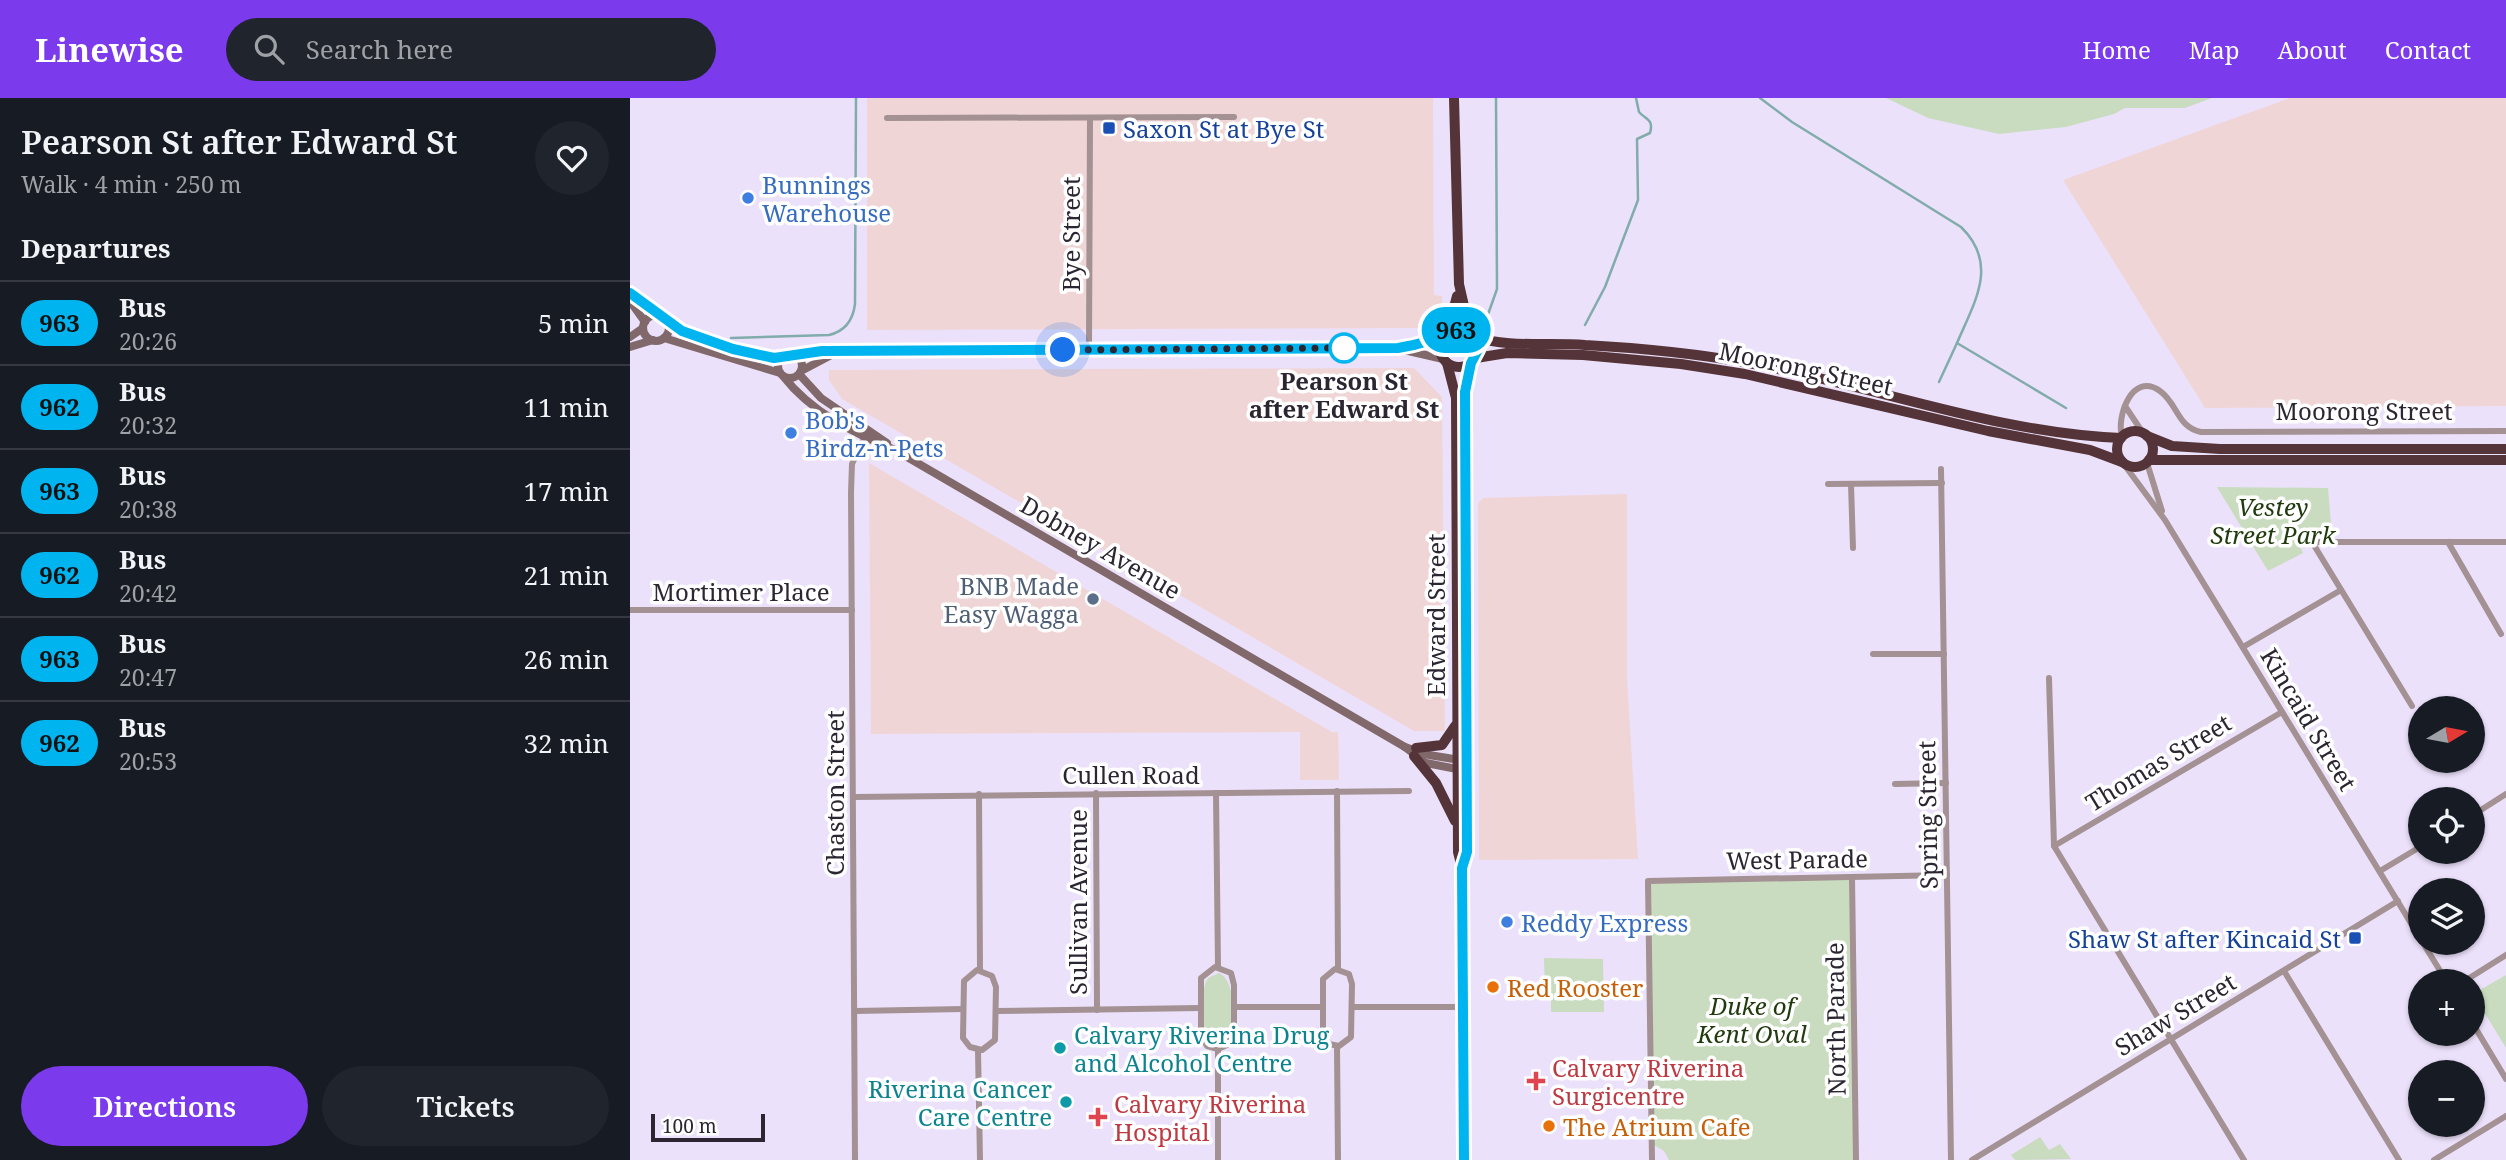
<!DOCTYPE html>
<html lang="en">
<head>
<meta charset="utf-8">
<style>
  :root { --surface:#171b24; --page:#20242c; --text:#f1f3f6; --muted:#9ea1a6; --line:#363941; --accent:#7c3aed }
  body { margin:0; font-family:"Noto Serif",serif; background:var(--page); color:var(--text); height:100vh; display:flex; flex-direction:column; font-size:26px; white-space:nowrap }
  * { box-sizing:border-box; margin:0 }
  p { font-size:23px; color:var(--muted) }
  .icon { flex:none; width:38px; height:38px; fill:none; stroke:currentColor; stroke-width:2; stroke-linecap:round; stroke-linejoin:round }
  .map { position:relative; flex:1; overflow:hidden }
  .panel { display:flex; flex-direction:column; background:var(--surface); width:630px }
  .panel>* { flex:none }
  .badge { padding:0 14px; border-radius:23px; font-size:24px; line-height:46px }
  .needle { width:46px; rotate:80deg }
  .controls { position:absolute; left:1778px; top:598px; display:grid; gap:14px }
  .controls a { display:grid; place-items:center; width:77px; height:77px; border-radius:50%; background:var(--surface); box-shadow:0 2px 5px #0004; font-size:35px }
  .scale { position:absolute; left:21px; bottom:18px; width:114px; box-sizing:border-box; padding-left:7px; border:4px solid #2b2632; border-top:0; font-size:19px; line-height:24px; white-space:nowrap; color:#2b2632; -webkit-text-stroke:5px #fff; paint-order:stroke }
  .you { position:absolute; width:35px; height:35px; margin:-18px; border:5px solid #fff; border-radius:50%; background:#1a73e8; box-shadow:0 0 0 10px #1a73e833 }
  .map>.badge { position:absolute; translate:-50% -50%; box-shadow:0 0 0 4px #fff }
  h2 { padding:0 21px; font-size:26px; line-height:63px }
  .round { display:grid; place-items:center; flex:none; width:74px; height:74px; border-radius:37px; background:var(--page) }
  .head { display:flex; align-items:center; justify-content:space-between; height:119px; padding:0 21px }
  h1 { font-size:33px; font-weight:600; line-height:52px }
  .button { display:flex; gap:14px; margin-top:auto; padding:14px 21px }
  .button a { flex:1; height:80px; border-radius:42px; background:var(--accent); color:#fff; font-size:28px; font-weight:600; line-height:80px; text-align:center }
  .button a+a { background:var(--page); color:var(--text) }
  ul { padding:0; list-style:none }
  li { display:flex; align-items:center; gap:21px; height:84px; padding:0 21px; border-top:2px solid var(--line) }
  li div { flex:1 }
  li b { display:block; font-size:26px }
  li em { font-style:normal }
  li .badge { min-width:77px; font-weight:700; text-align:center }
  header { display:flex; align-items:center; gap:42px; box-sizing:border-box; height:98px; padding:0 35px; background:var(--accent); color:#fff }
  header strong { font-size:33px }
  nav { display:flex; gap:38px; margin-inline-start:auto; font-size:24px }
  .search { width:490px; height:63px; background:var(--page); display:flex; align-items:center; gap:18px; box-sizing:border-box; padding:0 24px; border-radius:38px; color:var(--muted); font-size:26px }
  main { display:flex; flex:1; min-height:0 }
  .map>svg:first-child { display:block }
</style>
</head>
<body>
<header>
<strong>Linewise</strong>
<div class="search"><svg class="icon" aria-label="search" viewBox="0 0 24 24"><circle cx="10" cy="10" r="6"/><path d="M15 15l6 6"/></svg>Search here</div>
<nav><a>Home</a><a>Map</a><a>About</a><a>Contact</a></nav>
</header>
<main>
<section class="panel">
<div class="head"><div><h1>Pearson St after Edward St</h1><p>Walk · 4 min · 250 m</p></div><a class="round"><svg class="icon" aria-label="heart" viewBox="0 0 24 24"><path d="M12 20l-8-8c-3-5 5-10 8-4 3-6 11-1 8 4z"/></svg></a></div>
<h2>Departures</h2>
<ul>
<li><span class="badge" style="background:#00b5ef;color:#111">963</span><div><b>Bus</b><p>20:26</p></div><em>5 min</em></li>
<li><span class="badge" style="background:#00b5ef;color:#111">962</span><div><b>Bus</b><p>20:32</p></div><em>11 min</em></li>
<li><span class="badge" style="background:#00b5ef;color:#111">963</span><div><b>Bus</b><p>20:38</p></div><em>17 min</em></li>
<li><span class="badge" style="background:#00b5ef;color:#111">962</span><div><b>Bus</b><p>20:42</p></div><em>21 min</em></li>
<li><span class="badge" style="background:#00b5ef;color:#111">963</span><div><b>Bus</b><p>20:47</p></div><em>26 min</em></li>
<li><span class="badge" style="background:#00b5ef;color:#111">962</span><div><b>Bus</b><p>20:53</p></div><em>32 min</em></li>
</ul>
<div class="button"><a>Directions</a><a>Tickets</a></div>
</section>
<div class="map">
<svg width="1876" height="1062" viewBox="0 0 1876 1062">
  <rect width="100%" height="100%" fill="#ece1fb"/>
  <!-- industrial -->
  <g fill="#f0d5d7">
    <path d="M237 0H803L804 197 812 198V223L804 230 237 232Z"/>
    <path d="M1660 0H1876V308L1575 310 1433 82Z"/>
    <path d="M784 270 812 299 815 633H784L212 301 199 282V272Z"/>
    <path d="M239 365 702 634H708L709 682H670V634L241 636Z"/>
    <path d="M997 396V580L1008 761 849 762 848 405 853 400Z"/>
  </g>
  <!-- green -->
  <g fill="#c9dcbf">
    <path d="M1256 0H1582L1555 10H1495L1484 16 1436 29 1369 36 1298 20Z"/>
    <path d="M1587 389 1698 390 1702 438 1686 430 1675 432 1668 443 1673 455 1638 473Z"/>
    <path d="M1222 779 1226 1062H1039L1034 1053 1022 1046 1018 783Z"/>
    <path d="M914 860 973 861 974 914H921V893H915Z"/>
    <path d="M589 875C608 884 605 931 593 945L585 947C568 936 569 896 578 880Z"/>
    <path d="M1876 877V950L1843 896Z"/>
    <path d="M1410 1039 1419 1052 1430 1046 1441 1061 1385 1062 1381 1057Z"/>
  </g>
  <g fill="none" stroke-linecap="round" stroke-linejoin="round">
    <!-- stream -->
    <g stroke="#81acab" stroke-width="2.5">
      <path d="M1130 0 1162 24 1331 129C1369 166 1345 203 1327 245L1436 310"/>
      <path d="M856 222 867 191 866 0"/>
      <path d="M955 227 975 189 1008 102 1007 41 1020 35C1024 21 1016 22 1009 14L1006 0"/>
      <path d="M101 240 199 237C216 233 223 222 225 206L226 0"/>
      <path d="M1309 284 1327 245"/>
    </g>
    <!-- street -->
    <g stroke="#a39193" stroke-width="6">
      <path d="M257 20 604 19"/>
      <path d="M459 251 460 20"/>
      <path d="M1495 308 1513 335"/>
      <path d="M1492 339C1486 319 1502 273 1530 293 1548 306 1547 329 1571 334L1876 333"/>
      <path d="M1493 365 1535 422 1790 840"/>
      <path d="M1517 365 1532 413"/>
      <path d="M1311 371 1321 1062"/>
      <path d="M1198 386 1312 385"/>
      <path d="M1221 386 1223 450"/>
      <path d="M1682 444H1876"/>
      <path d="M1682 444 1782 608"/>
      <path d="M1818 444 1871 536"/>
      <path d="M0 512H222"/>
      <path d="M1613 549 1711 492"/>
      <path d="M1243 556H1314"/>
      <path d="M1419 580 1424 748 1614 1062"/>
      <path d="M1265 686 1316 685"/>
      <path d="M707 693 708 871"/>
      <path d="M466 695 467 912"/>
      <path d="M586 695 588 869"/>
      <path d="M349 696 350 872"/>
      <path d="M224 699 779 693"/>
      <path d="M1843 717 1876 696"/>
      <path d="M1424 748 1652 614"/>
      <path d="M1750 773 1790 749"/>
      <path d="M1222 779 1226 1062"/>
      <path d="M1793 845 1817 884"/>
      <path d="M585 869 601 875 604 887V936L597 947 588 951 577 948 571 938V880Z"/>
      <path d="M705 871 719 876 722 886 721 939 709 948 699 946 693 937V881Z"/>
      <path d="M347 872 362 878 366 889 365 942 352 952 340 949 333 940 334 883Z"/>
      <path d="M1654 873 1769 1062"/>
      <path d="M1833 884 1876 857"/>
      <path d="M604 909H693"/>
      <path d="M722 909H833"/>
      <path d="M225 913 333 911"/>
      <path d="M366 913 570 910"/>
      <path d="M1843 926 1876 981"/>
      <path d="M707 948 708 1062"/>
      <path d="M588 951V1062"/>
      <path d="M348 952 350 1062"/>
      <path d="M225 1062 221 394 222 366 236 336"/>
      <path d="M1022 1062 1018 783 1317 777"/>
      <path d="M1342 1062 1768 803"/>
      <path d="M1804 1062 1876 1018"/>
    </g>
    <!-- secondary -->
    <g stroke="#81696b" stroke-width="8">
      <path d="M0 195 16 204 30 218"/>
      <path d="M0 203 15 224"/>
      <circle cx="26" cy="230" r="13"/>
      <path d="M37 224C69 244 115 260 152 260"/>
      <path d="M0 239 13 230"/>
      <path d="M34 240 150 275"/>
      <path d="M0 249 23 242"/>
      <path d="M774 252 813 261"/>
      <circle cx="160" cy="268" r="12"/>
      <path d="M166 258 192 253 768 250 813 240"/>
      <path d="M171 273 207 254"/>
      <path d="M169 276 191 300 257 345"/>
      <path d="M153 278C181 314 223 335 265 352L775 649 796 665 827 671 832 669"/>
      <path d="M775 649 799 657 830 662"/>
    </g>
    <!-- highway -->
    <g stroke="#543438" stroke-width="10">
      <path d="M824 0 829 186 840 234"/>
      <circle cx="829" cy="250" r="19"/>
      <path d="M817 236 827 198"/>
      <path d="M844 239C879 250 919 244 955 247 1009 250 1064 255 1118 265 1243 287 1364 335 1491 340"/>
      <path d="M846 260 877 255 953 257 1051 266 1115 276 1358 333 1460 352 1492 364"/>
      <path d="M817 265 826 300 828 754 832 770 834 1062"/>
      <circle cx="1505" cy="351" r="18"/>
      <path d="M1517 338 1542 348 1590 351H1876"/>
      <path d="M1519 362H1876"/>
      <path d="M786 650 812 647 825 628"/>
      <path d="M784 658 806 685 825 723"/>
      <path d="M832 770 837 755 835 294 841 265"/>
    </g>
  </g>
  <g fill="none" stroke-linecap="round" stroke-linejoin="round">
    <defs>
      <path id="line" d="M0 195 52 233 103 251 144 260 192 253 768 250C789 247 805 242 824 232L842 236 848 252 841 265 835 294 837 754 832 770 834 1062"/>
    </defs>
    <!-- line casing -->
    <use href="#line" stroke="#fff" stroke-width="16"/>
    <!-- line -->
    <use href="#line" stroke="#00b5ef" stroke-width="10"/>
    <!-- walk -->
    <path stroke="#2b2632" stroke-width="7" stroke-dasharray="0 12.6" d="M433 252 714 250"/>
  </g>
  <!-- markers -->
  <g fill="#1a4fb4" stroke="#fff" stroke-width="2.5">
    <rect x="472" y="23" width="14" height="14" rx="3.5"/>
    <rect x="1718" y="833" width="14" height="14" rx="3.5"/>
  </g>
  <g fill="#3f7fe0" stroke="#fff" stroke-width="2.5">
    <circle cx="118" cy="100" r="7"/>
    <circle cx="161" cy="335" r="7"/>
    <circle cx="877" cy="824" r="7"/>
  </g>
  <circle fill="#fff" stroke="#00b5ef" stroke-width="3.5" cx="714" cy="250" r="14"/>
  <circle fill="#5c6f8a" stroke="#fff" stroke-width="2.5" cx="463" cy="501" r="7"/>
  <g fill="#e8710a" stroke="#fff" stroke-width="2.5">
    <circle cx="863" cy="889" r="7"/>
    <circle cx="919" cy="1028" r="7"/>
  </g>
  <g fill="#0f9aa8" stroke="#fff" stroke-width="2.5">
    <circle cx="430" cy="950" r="7"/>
    <circle cx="436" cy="1004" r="7"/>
  </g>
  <g fill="#e0444e" stroke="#fff" stroke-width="2.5">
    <path d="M902.5 972.5h7v7h7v7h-7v7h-7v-7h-7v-7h7z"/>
    <path d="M464.5 1008.5h7v7h7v7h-7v7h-7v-7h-7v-7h7z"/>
  </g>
  <g text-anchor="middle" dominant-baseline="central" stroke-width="7" stroke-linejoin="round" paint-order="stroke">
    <!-- transit labels -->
    <g font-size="24" fill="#164399" stroke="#fff" text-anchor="start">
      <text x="493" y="30">Saxon St at Bye St</text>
      <text x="1711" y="840" text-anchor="end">Shaw St after Kincaid St</text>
    </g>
    <!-- shop labels -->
    <g font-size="24" fill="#366cbe" stroke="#fff" text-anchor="start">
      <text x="132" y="86">Bunnings<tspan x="132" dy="28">Warehouse</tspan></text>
      <text x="175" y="321">Bob's<tspan x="175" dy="28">Birdz-n-Pets</tspan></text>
      <text x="891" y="824">Reddy Express</text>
    </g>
    <!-- street labels -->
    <g font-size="24" fill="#2b2632" stroke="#fff">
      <text transform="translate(440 136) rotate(-90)">Bye Street</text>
      <text transform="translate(1176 270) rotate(12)">Moorong Street</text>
      <text x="1734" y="312">Moorong Street</text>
      <text transform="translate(471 449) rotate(30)">Dobney Avenue</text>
      <text x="111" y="493">Mortimer Place</text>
      <text transform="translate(805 517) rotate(-90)">Edward Street</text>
      <text transform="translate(1679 621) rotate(59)">Kincaid Street</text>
      <text transform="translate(1528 664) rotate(-31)">Thomas Street</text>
      <text x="501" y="676">Cullen Road</text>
      <text transform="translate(204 695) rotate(-90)">Chaston Street</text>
      <text transform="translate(1297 717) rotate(-91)">Spring Street</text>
      <text transform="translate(1167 761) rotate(-1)">West Parade</text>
      <text transform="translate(447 804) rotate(-90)">Sullivan Avenue</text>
      <text transform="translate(1545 916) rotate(-31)">Shaw Street</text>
      <text transform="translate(1205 921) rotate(-91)">North Parade</text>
    </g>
    <!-- stop labels -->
    <g font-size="24" font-weight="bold" fill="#2b2632" stroke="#fff">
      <text x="714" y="282">Pearson St<tspan x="714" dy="28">after Edward St</tspan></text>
    </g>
    <!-- park labels -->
    <g font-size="24" font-style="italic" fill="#213b0e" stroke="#fff">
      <text x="1643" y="408">Vestey<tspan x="1643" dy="28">Street Park</tspan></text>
      <text x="1122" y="907">Duke of<tspan x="1122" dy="28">Kent Oval</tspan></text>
    </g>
    <!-- service labels -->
    <g font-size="24" fill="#4e5e75" stroke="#fff" text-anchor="end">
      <text x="449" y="487">BNB Made<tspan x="449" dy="28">Easy Wagga</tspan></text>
    </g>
    <!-- food labels -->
    <g font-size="24" fill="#c56008" stroke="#fff" text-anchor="start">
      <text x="877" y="889">Red Rooster</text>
      <text x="933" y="1028">The Atrium Cafe</text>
    </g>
    <!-- culture labels -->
    <g font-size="24" fill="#0d838f" stroke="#fff" text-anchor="start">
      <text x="444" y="936">Calvary Riverina Drug<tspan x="444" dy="28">and Alcohol Centre</tspan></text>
      <text x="422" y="990" text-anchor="end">Riverina Cancer<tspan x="422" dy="28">Care Centre</tspan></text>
    </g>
    <!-- health labels -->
    <g font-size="24" fill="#be3a42" stroke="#fff" text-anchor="start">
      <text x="922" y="969">Calvary Riverina<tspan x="922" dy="28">Surgicentre</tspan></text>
      <text x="484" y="1005">Calvary Riverina<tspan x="484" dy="28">Hospital</tspan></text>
    </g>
  </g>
</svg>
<div class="controls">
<a><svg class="needle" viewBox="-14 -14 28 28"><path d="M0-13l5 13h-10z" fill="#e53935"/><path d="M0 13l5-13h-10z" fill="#9ea1a6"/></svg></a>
<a><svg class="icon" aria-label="locate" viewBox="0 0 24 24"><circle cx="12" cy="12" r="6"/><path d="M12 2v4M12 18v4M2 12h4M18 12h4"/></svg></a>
<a><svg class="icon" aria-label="layers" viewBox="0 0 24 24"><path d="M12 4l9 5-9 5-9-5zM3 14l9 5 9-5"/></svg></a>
<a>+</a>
<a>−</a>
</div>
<div class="scale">100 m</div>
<div class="you" style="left:433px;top:252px"></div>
<b class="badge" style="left:826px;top:232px;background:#00b5ef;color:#111">963</b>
</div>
</main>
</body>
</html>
